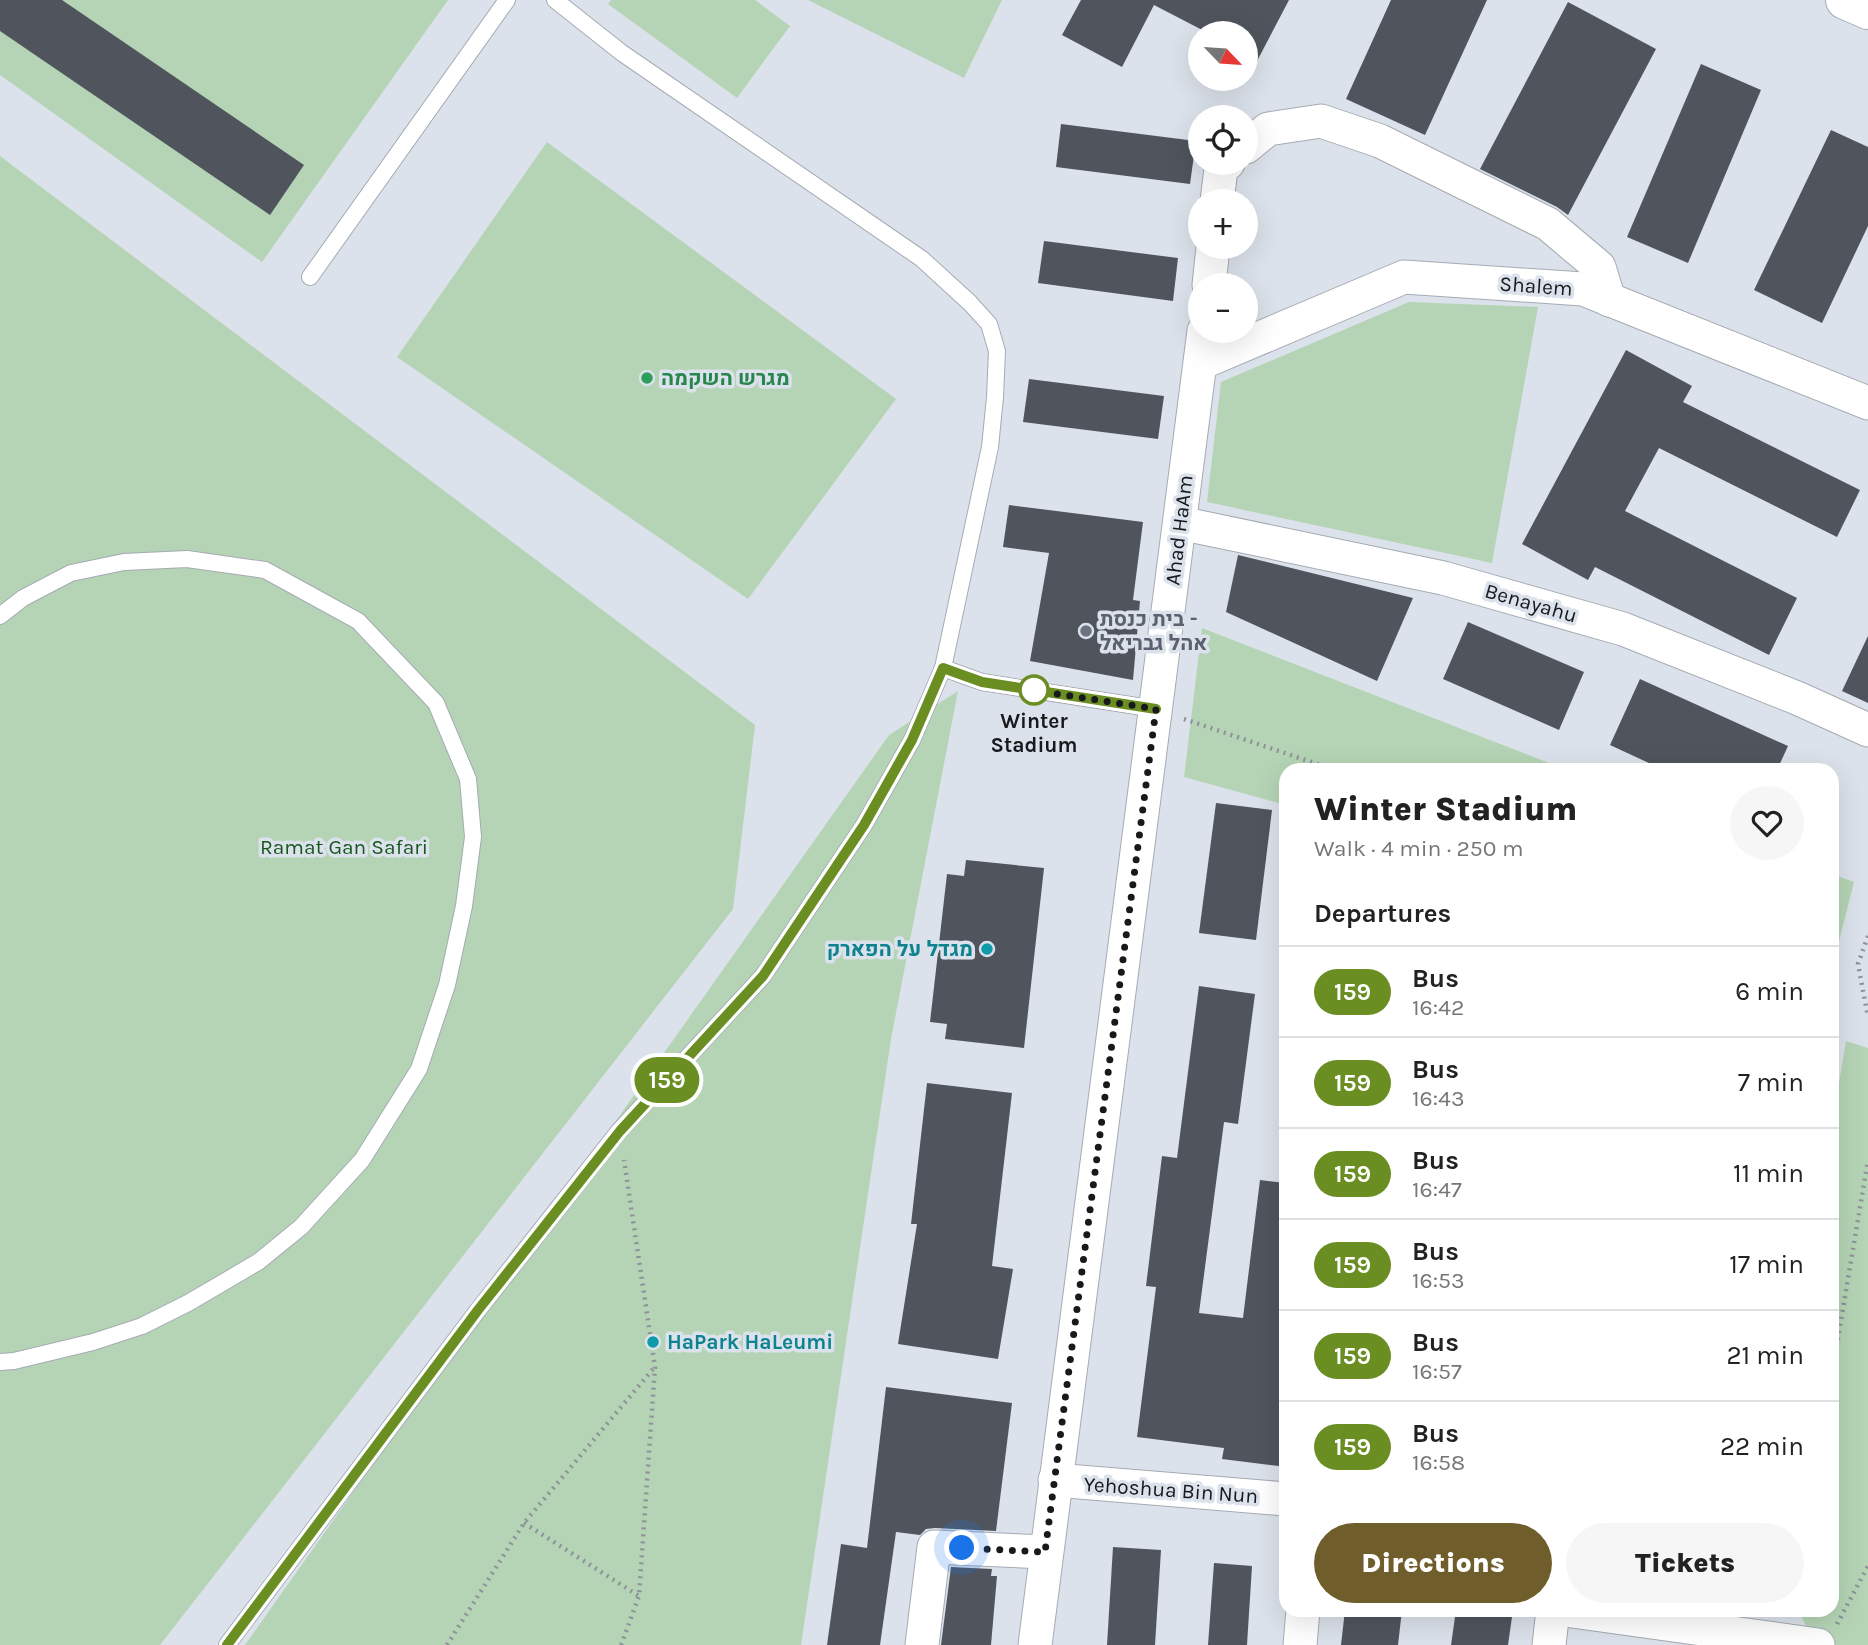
<!DOCTYPE html>
<html lang="en">
<head>
<meta charset="utf-8">
<style>
  :root { --surface:#fff; --page:#f6f6f6; --text:#222; --muted:#767676; --line:#e0e0e0; --accent:#705d2c }
  body { margin:0; font-family:Karla,Heebo,sans-serif; background:var(--page); color:var(--text); height:100vh; display:flex; flex-direction:column; font-size:26px; white-space:nowrap }
  * { box-sizing:border-box; margin:0 }
  p { font-size:23px; color:var(--muted) }
  .icon { flex:none; width:38px; height:38px; fill:none; stroke:currentColor; stroke-width:2; stroke-linecap:round; stroke-linejoin:round }
  .map { position:relative; flex:1; overflow:hidden }
  .side { position:absolute; left:1279px; top:763px; width:560px; height:854px; display:flex; flex-direction:column; background:var(--surface); border-radius:21px; box-shadow:0 7px 28px #0002 }
  .side>* { flex:none }
  .badge { padding:0 14px; border-radius:23px; font-size:24px; line-height:46px }
  .needle { width:46px; rotate:115deg }
  .buttons { position:absolute; left:1188px; top:21px; display:grid; gap:14px }
  .buttons a { display:grid; place-items:center; width:70px; height:70px; border-radius:50%; background:var(--surface); box-shadow:0 7px 28px #0002; font-size:35px }
  .you { position:absolute; width:35px; height:35px; margin:-18px; border:5px solid #fff; border-radius:50%; background:#1a73e8; box-shadow:0 0 0 10px #1a73e833 }
  .map>.badge { position:absolute; translate:-50% -50%; box-shadow:0 0 0 4px #fff }
  h2 { padding:0 35px; font-size:26px; line-height:63px }
  .round { display:grid; place-items:center; flex:none; width:74px; height:74px; border-radius:37px; background:var(--page) }
  .headline { display:flex; align-items:center; justify-content:space-between; height:119px; padding:0 35px }
  h1 { font-size:33px; font-weight:800; line-height:52px }
  .action { display:flex; gap:14px; margin-top:auto; padding:14px 35px }
  .action a { flex:1; height:80px; border-radius:42px; background:var(--accent); color:#fff; font-size:28px; font-weight:800; line-height:80px; text-align:center }
  .action a+a { background:var(--page); color:var(--text) }
  ul { padding:0; list-style:none }
  li { display:flex; align-items:center; gap:21px; height:91px; padding:0 35px; border-top:2px solid var(--line) }
  li div { flex:1 }
  li b { display:block; font-size:26px }
  li em { font-style:normal }
  li .badge { min-width:77px; font-weight:700; text-align:center }
  .map>svg:first-child { display:block }
</style>
</head>
<body>
<div class="map">
<svg width="1868" height="1645" viewBox="0 0 1868 1645">
  <rect width="100%" height="100%" fill="#dce2eb"/>
  <!-- green -->
  <g fill="#b5d4b5">
    <path d="M0 0H448L262 262 0 75Z"/>
    <path d="M611 0H755L790 26 737 98 608 4Z"/>
    <path d="M808 0H1002L964 78Z"/>
    <path d="M547 142 896 399 748 599 397 357Z"/>
    <path d="M0 156 755 725 733 909 160 1645H0Z"/>
    <path d="M1409 302 1538 307 1492 563 1207 502 1221 382Z"/>
    <path d="M1202 628 1567 770H1286V805L1184 777Z"/>
    <path d="M958 691 891 1039 801 1645H245L889 735Z"/>
    <path d="M1832 874 1854 882 1832 969Z"/>
    <path d="M1846 1041 1868 1048V1645H1816L1798 1610H1832V1125Z"/>
  </g>
  <!-- building -->
  <g fill="#50555d">
    <path d="M0 0H62L304 165 270 215 0 31Z"/>
    <path d="M1081 0H1289L1246 82V33H1208L1154 5 1122 67 1062 35Z"/>
    <path d="M1391 0H1487L1425 135 1346 99Z"/>
    <path d="M1568 2 1656 49 1568 215 1557 207 1480 169Z"/>
    <path d="M1701 64 1761 90 1688 263 1627 237Z"/>
    <path d="M1061 124 1196 141 1190 184 1056 167Z"/>
    <path d="M1831 130 1868 147V226L1822 323 1754 290Z"/>
    <path d="M1044 241 1178 258 1173 301 1038 283Z"/>
    <path d="M1626 350 1692 386 1683 402 1860 490 1837 537 1659 448 1625 511 1797 598 1769 655 1595 567 1588 580 1522 544Z"/>
    <path d="M1029 379 1164 396 1158 439 1023 422Z"/>
    <path d="M1009 505 1143 522 1133 600 1140 601 1133 680 1030 661 1049 553 1003 547Z"/>
    <path d="M1238 555 1413 598 1377 681 1226 612Z"/>
    <path d="M1468 622 1584 672 1559 730 1443 679Z"/>
    <path d="M1868 636V703L1842 691Z"/>
    <path d="M1640 679 1788 746 1777 770H1664L1610 745Z"/>
    <path d="M1216 803 1272 810 1256 940 1199 933Z"/>
    <path d="M966 860 1044 868 1024 1048 945 1039 947 1024 930 1022 947 874 964 876Z"/>
    <path d="M1199 986 1255 994 1238 1124 1224 1122 1199 1313 1243 1318 1260 1180 1286 1183V1407L1279 1466 1222 1459 1224 1448 1137 1437 1156 1287 1146 1286 1162 1156 1177 1158Z"/>
    <path d="M927 1083 1012 1093 992 1266 1013 1269 998 1359 898 1344 917 1224H911Z"/>
    <path d="M886 1387 1012 1403 996 1531 935 1528 926 1529 920 1535 896 1532 880 1645H827L841 1544 867 1548Z"/>
    <path d="M1113 1547 1161 1550 1155 1645H1107Z"/>
    <path d="M1214 1563 1252 1566 1247 1645H1208Z"/>
    <path d="M951 1567 992 1569 991 1576H997L991 1645H941Z"/>
    <path d="M1345 1610H1402L1398 1645H1341Z"/>
    <path d="M1456 1610H1513L1508 1645H1451Z"/>
  </g>
  <g fill="none" stroke-linecap="round" stroke-linejoin="round">
    <defs>
      <g id="service">
        <path d="M555 0 622 53 922 259 970 303 989 324 997 351 995 397 990 447 943 668 982 682 1156 709"/>
        <path d="M310 277 507 0"/>
        <path d="M0 616 23 598 71 573 124 562 187 559 265 570 358 621 436 703 468 779 473 837 464 906 447 985 419 1069 362 1160 301 1227 258 1262 188 1303 142 1326 93 1342 14 1361 0 1362"/>
        <path d="M227 1645 478 1310 619 1131 763 976 864 825 912 740 943 668"/>
      </g>
      <g id="minor">
        <path d="M1246 147 1268 129 1321 121 1380 141 1548 224 1599 267 1609 300"/>
        <path d="M1217 201 1221 169 1228 163"/>
        <path d="M1209 285 1213 247"/>
        <path d="M1201 363 1404 277 1583 289 1868 403"/>
        <path d="M1180 523 1443 578 1623 629 1797 698 1868 730"/>
        <path d="M1055 1480 1286 1499"/>
        <path d="M1565 1610 1818 1645"/>
        <path d="M922 1645 934 1547 1046 1552"/>
        <path d="M1035 1645 1204 331"/>
        <path d="M1300 1645 1303 1610"/>
        <path d="M1549 1645 1553 1610"/>
      </g>
      <path id="secondary" d="M1845 0 1868 10"/>
    </defs>
    <!-- service casing -->
    <use href="#service" stroke="#a5abb3" stroke-width="18"/>
    <!-- minor casing -->
    <use href="#minor" stroke="#a5abb3" stroke-width="35"/>
    <!-- secondary casing -->
    <use href="#secondary" stroke="#a5abb3" stroke-width="40"/>
    <!-- path -->
    <g stroke="#8e9299" stroke-width="4.5" stroke-dasharray="2 5" stroke-linecap="butt">
      <path d="M1184 719 1335 770"/>
      <path d="M1868 936 1858 964 1868 1017"/>
      <path d="M1832 1374 1868 1160"/>
      <path d="M524 1523 639 1596"/>
      <path d="M1837 1624 1868 1566"/>
      <path d="M447 1645 524 1523 653 1369"/>
      <path d="M621 1645 639 1596 655 1367 624 1160"/>
    </g>
    <!-- service -->
    <use href="#service" stroke="#fff" stroke-width="16"/>
    <!-- minor -->
    <use href="#minor" stroke="#fff" stroke-width="33"/>
    <!-- secondary -->
    <use href="#secondary" stroke="#fff" stroke-width="38"/>
  </g>
  <g fill="none" stroke-linecap="round" stroke-linejoin="round">
    <defs>
      <path id="line" d="M227 1645 478 1310 620 1131 763 976 864 825 912 740 943 668 982 682 1156 709"/>
    </defs>
    <!-- line casing -->
    <use href="#line" stroke="#fff" stroke-width="16"/>
    <!-- line -->
    <use href="#line" stroke="#6b8e23" stroke-width="10"/>
    <!-- walk -->
    <path stroke="#17191d" stroke-width="7" stroke-dasharray="0 12.6" d="M962 1548 1045 1552 1156 709 1032 690H1034"/>
  </g>
  <!-- markers -->
  <circle fill="#2e9e5b" stroke="#dce2eb" stroke-width="2.5" cx="647" cy="378" r="7"/>
  <circle fill="#6b7280" stroke="#dce2eb" stroke-width="2.5" cx="1086" cy="631" r="7"/>
  <circle fill="#fff" stroke="#6b8e23" stroke-width="3.5" cx="1034" cy="690" r="14"/>
  <g fill="#0f9aa8" stroke="#dce2eb" stroke-width="2.5">
    <circle cx="987" cy="949" r="7"/>
    <circle cx="653" cy="1342" r="7"/>
  </g>
  <g text-anchor="middle" dominant-baseline="central" stroke-width="7" stroke-linejoin="round" paint-order="stroke">
    <!-- street labels -->
    <g font-size="21" fill="#17191d" stroke="#dce2eb">
      <text transform="translate(1536 286) rotate(4)">Shalem</text>
      <text transform="translate(1179 530) rotate(-83)">Ahad HaAm</text>
      <text transform="translate(1531 603) rotate(16)">Benayahu</text>
      <text transform="translate(1171 1490) rotate(4)">Yehoshua Bin Nun</text>
    </g>
    <!-- leisure labels -->
    <g font-size="21" font-weight="bold" fill="#27864d" stroke="#dce2eb" text-anchor="start">
      <text x="661" y="378">מגרש השקמה</text>
    </g>
    <!-- worship labels -->
    <g font-size="21" font-weight="bold" fill="#5b616d" stroke="#dce2eb" text-anchor="start">
      <text x="1100" y="619">בית כנסת -<tspan x="1100" dy="24">אהל גבריאל</tspan></text>
    </g>
    <!-- stop labels -->
    <g font-size="21" font-weight="bold" fill="#17191d" stroke="#dce2eb">
      <text x="1034" y="721">Winter<tspan x="1034" dy="24">Stadium</tspan></text>
    </g>
    <!-- park labels -->
    <g font-size="21" fill="#17571e" stroke="#dce2eb">
      <text x="344" y="847">Ramat Gan Safari</text>
    </g>
    <!-- culture labels -->
    <g font-size="21" font-weight="bold" fill="#0d838f" stroke="#dce2eb" text-anchor="end">
      <text x="973" y="949">מגדל על הפארק</text>
      <text x="667" y="1342" text-anchor="start">HaPark HaLeumi</text>
    </g>
  </g>
</svg>
<div class="buttons">
<a><svg class="needle" viewBox="-14 -14 28 28"><path d="M0-13l5 13h-10z" fill="#e53935"/><path d="M0 13l5-13h-10z" fill="#767676"/></svg></a>
<a><svg class="icon" aria-label="locate" viewBox="0 0 24 24"><circle cx="12" cy="12" r="6"/><path d="M12 2v4M12 18v4M2 12h4M18 12h4"/></svg></a>
<a>+</a>
<a>−</a>
</div>
<div class="you" style="left:962px;top:1548px"></div>
<b class="badge" style="left:667px;top:1080px;background:#6b8e23;color:#fff">159</b>
<section class="side">
<div class="headline"><div><h1>Winter Stadium</h1><p>Walk · 4 min · 250 m</p></div><a class="round"><svg class="icon" aria-label="heart" viewBox="0 0 24 24"><path d="M12 20l-8-8c-3-5 5-10 8-4 3-6 11-1 8 4z"/></svg></a></div>
<h2>Departures</h2>
<ul>
<li><span class="badge" style="background:#6b8e23;color:#fff">159</span><div><b>Bus</b><p>16:42</p></div><em>6 min</em></li>
<li><span class="badge" style="background:#6b8e23;color:#fff">159</span><div><b>Bus</b><p>16:43</p></div><em>7 min</em></li>
<li><span class="badge" style="background:#6b8e23;color:#fff">159</span><div><b>Bus</b><p>16:47</p></div><em>11 min</em></li>
<li><span class="badge" style="background:#6b8e23;color:#fff">159</span><div><b>Bus</b><p>16:53</p></div><em>17 min</em></li>
<li><span class="badge" style="background:#6b8e23;color:#fff">159</span><div><b>Bus</b><p>16:57</p></div><em>21 min</em></li>
<li><span class="badge" style="background:#6b8e23;color:#fff">159</span><div><b>Bus</b><p>16:58</p></div><em>22 min</em></li>
</ul>
<div class="action"><a>Directions</a><a>Tickets</a></div>
</section>
</div>
</body>
</html>
